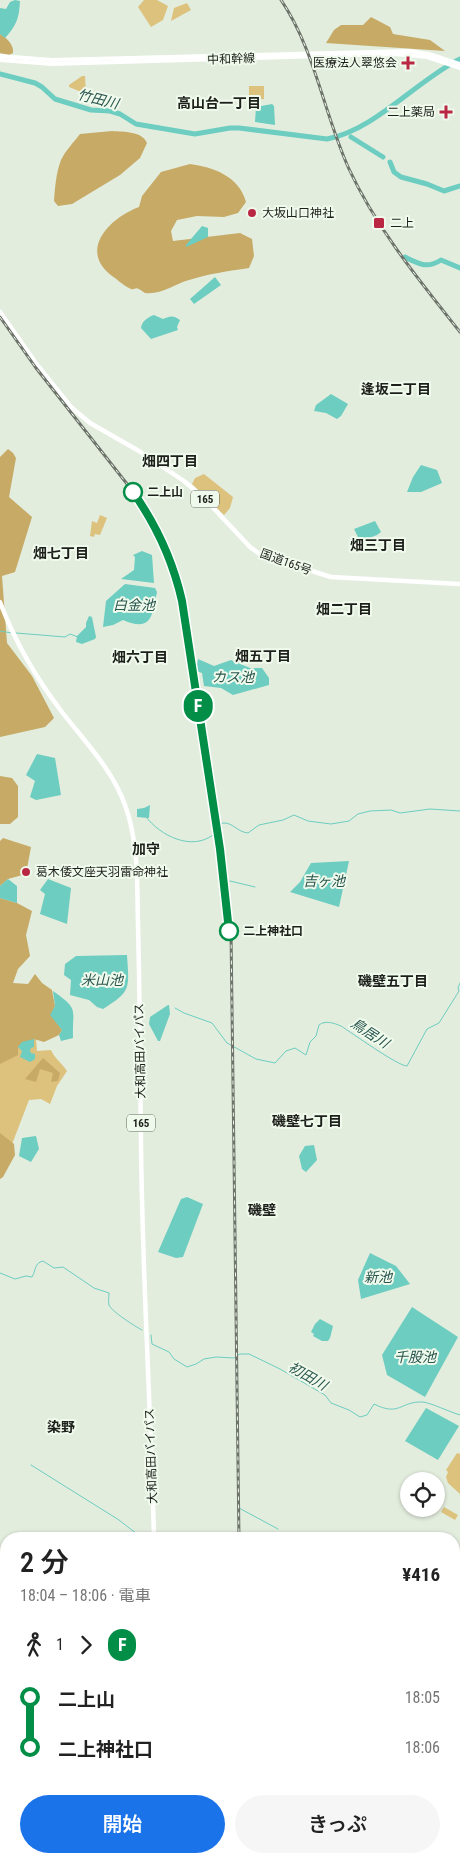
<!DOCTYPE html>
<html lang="ja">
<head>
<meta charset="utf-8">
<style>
  :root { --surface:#fff; --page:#f6f6f6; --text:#222; --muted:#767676; --accent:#1a73e8 }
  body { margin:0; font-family:"Roboto Condensed","Noto Sans JP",sans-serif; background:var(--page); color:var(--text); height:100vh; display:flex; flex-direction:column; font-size:19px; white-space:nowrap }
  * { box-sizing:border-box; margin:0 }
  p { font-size:16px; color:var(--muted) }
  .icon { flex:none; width:28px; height:28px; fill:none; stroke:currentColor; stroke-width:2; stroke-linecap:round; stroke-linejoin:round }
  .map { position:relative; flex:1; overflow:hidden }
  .details { position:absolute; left:0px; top:1532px; width:460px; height:331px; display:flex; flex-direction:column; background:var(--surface); border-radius:20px 20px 0 0; box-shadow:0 1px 4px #0004 }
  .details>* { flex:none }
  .badge { padding:0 10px; border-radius:16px; font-size:18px; line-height:32px }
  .controls { position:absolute; left:400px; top:1472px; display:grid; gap:10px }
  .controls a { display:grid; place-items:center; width:45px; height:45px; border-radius:50%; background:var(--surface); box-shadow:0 1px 4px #0004; font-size:25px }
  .map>.badge { position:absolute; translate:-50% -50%; box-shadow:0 0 0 2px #fff }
  .legs { display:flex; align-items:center; gap:8px; height:55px; padding:0 20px; font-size:16px }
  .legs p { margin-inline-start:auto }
  .head { display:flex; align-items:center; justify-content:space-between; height:85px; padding:0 20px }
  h1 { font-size:28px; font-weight:600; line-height:38px }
  .cta { display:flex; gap:10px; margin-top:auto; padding:10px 20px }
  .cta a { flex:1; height:58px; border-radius:30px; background:var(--accent); color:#fff; font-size:20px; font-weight:600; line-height:58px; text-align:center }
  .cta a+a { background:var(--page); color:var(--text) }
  ul { padding:0 20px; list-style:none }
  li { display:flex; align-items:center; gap:18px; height:50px; font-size:19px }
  li i { display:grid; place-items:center; width:8px; height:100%; margin:0 6px; background:currentColor }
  li i::after { content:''; width:12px; height:12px; margin:-6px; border:4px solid; border-radius:50%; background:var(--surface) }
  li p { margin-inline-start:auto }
  li:first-child i { background:linear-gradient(#0000 50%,currentColor 0) }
  li:last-child i { background:linear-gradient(currentColor 50%,#0000 0) }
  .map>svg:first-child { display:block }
</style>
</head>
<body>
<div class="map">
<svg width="460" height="1863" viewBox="0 0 460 1863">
  <rect width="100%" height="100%" fill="#e3edde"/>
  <!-- green -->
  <g fill="#ddc27e">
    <path d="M144 0H157L168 6 163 20 151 27 138 7Z"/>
    <path d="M187 3 191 10 171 21 174 8Z"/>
    <path d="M82 76H85L86 94 69 87V85Z"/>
    <path d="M249 86H264V99L249 100Z"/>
    <path d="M204 474 233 497 230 508 224 515 192 484 195 478Z"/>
    <path d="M100 515 107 518 100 535 95 534 94 537 90 536 92 521 97 523Z"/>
    <path d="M36 1038 37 1051 51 1050C54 1058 62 1063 67 1071L57 1086 50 1104 41 1099 29 1100 9 1152 0 1153V1048Z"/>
    <path d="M457 1453 460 1454V1494L448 1483 446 1477 448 1472 446 1470Z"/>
    <path d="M444 1507 458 1515 455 1520 441 1512Z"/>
  </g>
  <!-- forest -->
  <g fill="#c6aa65">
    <path d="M371 17 390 27 393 34 430 40 445 51 326 43 334 30 341 25H363Z"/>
    <path d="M0 34C7 38 14 45 13 53L9 55 0 53Z"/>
    <path d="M112 131C124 132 142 131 147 143L140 158 120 175 72 204 58 206 54 201C55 188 56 173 61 160 65 151 74 142 80 134Z"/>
    <path d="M190 164C213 167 239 176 246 202L238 213 224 217 197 216 177 220 171 231 173 241 240 233 252 239 254 256 249 268C228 271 208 274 189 280 175 284 161 295 145 293 143 292 141 290 139 289 134 287 136 290 131 289 126 287 120 282 115 278 77 253 107 219 139 207L142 196 161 172Z"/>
    <path d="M8 449 13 453 16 458 9 497 32 517 15 572 2 576 7 643 32 676 54 718 45 727 0 737V457Z"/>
    <path d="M0 776 12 778 18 786V817L10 824H0Z"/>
    <path d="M3 838 31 847 26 874 8 879 0 886V841Z"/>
    <path d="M0 898 17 903 32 911 26 935 30 956 18 969 13 983 28 984 35 974 42 983 52 990 55 1006 51 1015 62 1030 59 1035 44 1042 34 1039 18 1047V1055L0 1064Z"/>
    <path d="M43 1058 60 1073 58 1081 51 1082 53 1073 40 1069 36 1082 25 1079Z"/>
    <path d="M0 1133 14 1144 15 1155 3 1177 0 1179Z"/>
  </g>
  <!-- water -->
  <g fill="#6ccdc0">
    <path d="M15 0 20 1C19 18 17 25 5 38L0 34V8L6 9 10 2Z"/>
    <path d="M272 104 274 106 275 125 255 122 256 107Z"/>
    <path d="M202 226 208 228V237L186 247V245Z"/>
    <path d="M215 277 221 285 194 304 190 299Z"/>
    <path d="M154 315 163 319C170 316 173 315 180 320L177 327 178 330 151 339 141 328C142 321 148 317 154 315Z"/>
    <path d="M331 394 348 404 341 416 337 419 326 413 314 411 316 405Z"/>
    <path d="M421 465 437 470 442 483 421 492H407L413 477Z"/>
    <path d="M375 521 381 532 377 535 369 538 362 545 354 529Z"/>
    <path d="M142 551 152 555 154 583 121 579 134 570 135 557 133 555Z"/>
    <path d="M125 584 155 588 157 592C152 614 153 633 123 620L113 625 103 627 106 601Z"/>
    <path d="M89 616 92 617 96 637 95 639 82 644 76 642 77 636 86 627V623Z"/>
    <path d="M198 659 214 666 231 660 250 668H262L269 678V685L233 695 221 688 204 686 202 673 196 671Z"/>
    <path d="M37 754 55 758 61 795 36 800 30 797 35 781 26 775Z"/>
    <path d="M150 805 149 818 137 817V809L144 808Z"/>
    <path d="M349 861 339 907 290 892 300 882 311 863Z"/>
    <path d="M8 879 17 886V903L0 898V886Z"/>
    <path d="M48 879 71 888 67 924 40 914 45 894 40 890Z"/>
    <path d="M127 955C129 988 132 991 103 1009L97 1007 89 1000 70 995 71 980 64 975 65 964 76 956Z"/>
    <path d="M53 991C80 1010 72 1008 73 1038L61 1041 59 1035 62 1030 50 1015 55 1006Z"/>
    <path d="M168 1005H169L170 1014 160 1041H158L149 1024 150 1017Z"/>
    <path d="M34 1039V1047L31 1048 30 1051 31 1053 35 1054V1059L30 1062 20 1057 22 1051 18 1047 22 1042Z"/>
    <path d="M36 1136 39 1149 31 1162 19 1156 22 1138Z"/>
    <path d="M314 1145 317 1160 306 1172 302 1169 299 1156 305 1146Z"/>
    <path d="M187 1197 203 1204 183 1257 176 1258 158 1252 181 1199Z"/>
    <path d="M370 1253 396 1266 410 1284 361 1299 358 1280Z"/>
    <path d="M412 1307 458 1337 425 1397 387 1375 382 1355Z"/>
    <path d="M320 1319 333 1326 330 1338 328 1341H322L313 1336 314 1334 311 1332 315 1324Z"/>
    <path d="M426 1408 459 1426 438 1460 405 1441Z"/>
    <path d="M460 1713V1745L454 1741V1722Z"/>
  </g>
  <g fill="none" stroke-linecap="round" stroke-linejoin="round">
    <!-- stream -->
    <g stroke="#6ccdc0" stroke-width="1">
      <path d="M0 631 12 633"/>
      <path d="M16 633 65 637 70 634 78 637"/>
      <path d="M146 817C161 836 191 851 213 835 217 832 219 827 222 823 233 822 237 832 248 833L259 825 283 820 294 815 308 821 331 824 349 821 358 814 370 811 391 810 400 813 430 809 460 811"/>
      <path d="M230 881 255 887"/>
      <path d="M175 1008 184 1013 212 1023 227 1043 256 1059 275 1063 286 1051 295 1048 306 1055 310 1042 316 1036 319 1025C325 1020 334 1023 341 1026 352 1033 398 1066 407 1066L427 1029 439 1023 459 991 458 988 460 983"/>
      <path d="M0 1273 15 1279 26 1276 32 1277C36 1271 34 1263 43 1261L54 1268 63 1267 94 1288 109 1293C109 1297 108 1302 109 1305 111 1311 136 1327 142 1330"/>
      <path d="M151 1335 152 1344 169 1352 174 1359 187 1367 196 1364 204 1359 216 1357 234 1358 240 1354H249L280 1369 325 1395 331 1403 349 1410 360 1417 367 1415 374 1404C400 1417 400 1401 423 1402 431 1403 450 1412 460 1415"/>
      <path d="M31 1465 119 1520 137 1534 141 1539"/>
      <path d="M239 1508 278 1529"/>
      <path d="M0 1621 6 1612"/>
      <path d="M454 1645H460"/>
    </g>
    <!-- river -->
    <g stroke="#6ccdc0" stroke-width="5">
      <path d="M0 74 35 83 42 87 55 99 91 110 110 111 120 114 136 124 195 134 230 128H239L327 139C375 130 416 81 460 59"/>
      <path d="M351 137 383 157"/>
      <path d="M390 162 394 172 401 177 427 184 444 191 460 186"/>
      <path d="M405 257C419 264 427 269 441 260L460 268"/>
      <path d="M0 1854 6 1849"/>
    </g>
    <!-- major -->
    <g stroke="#fff" stroke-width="4">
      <path d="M0 56 52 60 409 51 429 54 460 64"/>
      <path d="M0 60 52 64 393 54 427 57 460 68"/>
      <path d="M0 1685 6 1688"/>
      <path d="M282 1858 284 1863"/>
      <path d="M11 1863 15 1858"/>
    </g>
    <!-- highway -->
    <g stroke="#fff" stroke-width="4.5">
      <path d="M0 312 38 366 71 407 90 423 139 451 184 481 205 499 250 547 261 555 331 577 460 584"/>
      <path d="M0 602C15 642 36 678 62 712 85 742 112 769 125 805 139 843 137 886 138 926 140 998 140 1070 141 1142 142 1274 151 1407 154 1539"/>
      <path d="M453 1863 460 1850"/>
    </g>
    <defs>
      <g id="rail">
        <path d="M281 0C315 50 324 114 349 169 377 229 419 280 460 332"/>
        <path d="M0 317 36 368 142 503 158 530 171 558 180 588 186 619 221 849 231 932 239 1539"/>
        <path d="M246 1858 247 1863"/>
      </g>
    </defs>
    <!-- rail casing -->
    <use href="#rail" stroke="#6d736a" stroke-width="3"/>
    <!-- rail -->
    <use href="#rail" stroke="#f0faec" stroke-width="1" stroke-dasharray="4" stroke-linecap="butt"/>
  </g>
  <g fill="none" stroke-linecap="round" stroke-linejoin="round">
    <defs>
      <path id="line-1" d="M133 492C157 526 173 561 182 601L220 849 229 931"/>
    </defs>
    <!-- line-1 casing -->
    <use href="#line-1" stroke="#fff" stroke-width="11"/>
    <!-- line-1 -->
    <use href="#line-1" stroke="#028e46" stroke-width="8"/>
  </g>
  <!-- markers -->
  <g fill="#b92743" stroke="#f0faec" stroke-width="2">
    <path d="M405.5 55.5h5v5h5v5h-5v5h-5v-5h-5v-5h5z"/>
    <path d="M443.5 104.5h5v5h5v5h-5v5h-5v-5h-5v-5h5z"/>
    <circle cx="252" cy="213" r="5"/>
    <rect x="373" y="217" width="12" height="12" rx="2.5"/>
    <circle cx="26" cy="872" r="5"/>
  </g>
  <g fill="#fff" stroke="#028e46" stroke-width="2.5">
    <circle cx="133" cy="492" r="9"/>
    <circle cx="229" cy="931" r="9"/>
  </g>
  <g text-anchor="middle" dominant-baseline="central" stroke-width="4" stroke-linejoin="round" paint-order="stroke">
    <!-- shield labels -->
    <g fill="#f0faec" stroke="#5c6159" stroke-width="1">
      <rect x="191" y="490.5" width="28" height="17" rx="4"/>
      <rect x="127" y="1114.5" width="28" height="17" rx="4"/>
    </g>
    <g font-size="11" font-weight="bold" fill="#1c1f1a">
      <text x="205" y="499">165</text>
      <text x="141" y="1123">165</text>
    </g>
    <!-- street labels -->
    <g font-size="12" fill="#1c1f1a" stroke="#f0faec">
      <text transform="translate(231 59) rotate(-2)">中和幹線</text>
      <text transform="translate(286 562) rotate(20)">国道165号</text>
      <text transform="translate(140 1051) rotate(-91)">大和高田バイパス</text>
      <text transform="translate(151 1456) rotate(-92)">大和高田バイパス</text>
    </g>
    <!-- poi labels -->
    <g font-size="12" fill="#1c1f1a" stroke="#f0faec" text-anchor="start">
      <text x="397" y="63" text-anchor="end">医療法人翠悠会</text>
      <text x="435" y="112" text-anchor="end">二上薬局</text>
      <text x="262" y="213">大坂山口神社</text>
      <text x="390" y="223">二上</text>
      <text x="36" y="872">葛木倭文座天羽雷命神社</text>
    </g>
    <!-- stop labels -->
    <g font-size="12" font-weight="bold" fill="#1c1f1a" stroke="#f0faec" text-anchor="start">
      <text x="147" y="492">二上山</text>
      <text x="243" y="931">二上神社口</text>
    </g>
    <!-- water labels -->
    <g font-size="14" font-style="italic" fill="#29554f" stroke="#f0faec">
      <text transform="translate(98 99) rotate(14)">竹田川</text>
      <text x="134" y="605">白金池</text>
      <text x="233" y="677">カス池</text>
      <text x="324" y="881">吉ヶ池</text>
      <text x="102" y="980">米山池</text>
      <text transform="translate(370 1033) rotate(33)">鳥居川</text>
      <text x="378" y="1277">新池</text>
      <text x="415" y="1357">千股池</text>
      <text transform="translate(308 1376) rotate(30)">初田川</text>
    </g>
    <!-- neighbourhood labels -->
    <g font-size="14" font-weight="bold" fill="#1c1f1a" stroke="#f0faec">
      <text x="219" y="103">高山台一丁目</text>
      <text x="396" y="389">逢坂二丁目</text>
      <text x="170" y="461">畑四丁目</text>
      <text x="378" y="545">畑三丁目</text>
      <text x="61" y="553">畑七丁目</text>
      <text x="344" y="609">畑二丁目</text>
      <text x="263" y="656">畑五丁目</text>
      <text x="140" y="657">畑六丁目</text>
      <text x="146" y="849">加守</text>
      <text x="393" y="981">磯壁五丁目</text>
      <text x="307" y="1121">磯壁七丁目</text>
      <text x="262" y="1210">磯壁</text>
      <text x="61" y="1427">染野</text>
    </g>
  </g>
</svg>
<div class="controls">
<a><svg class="icon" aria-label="locate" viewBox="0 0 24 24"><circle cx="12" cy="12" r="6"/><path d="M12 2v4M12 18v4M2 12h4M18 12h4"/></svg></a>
</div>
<b class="badge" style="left:198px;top:706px;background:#028e46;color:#fff">F</b>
<section class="details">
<div class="head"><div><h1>2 分</h1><p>18:04 – 18:06 · 電車</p></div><b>¥416</b></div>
<div class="legs"><svg class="icon" aria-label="walk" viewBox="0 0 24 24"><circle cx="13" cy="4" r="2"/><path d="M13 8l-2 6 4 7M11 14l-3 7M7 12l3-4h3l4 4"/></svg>1<svg class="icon" aria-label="forward" viewBox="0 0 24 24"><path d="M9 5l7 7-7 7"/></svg><b class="badge" style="background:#028e46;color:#fff">F</b></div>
<ul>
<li><i style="color:#028e46"></i><b>二上山</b><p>18:05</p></li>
<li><i style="color:#028e46"></i><b>二上神社口</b><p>18:06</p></li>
</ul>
<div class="cta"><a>開始</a><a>きっぷ</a></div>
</section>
</div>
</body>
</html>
